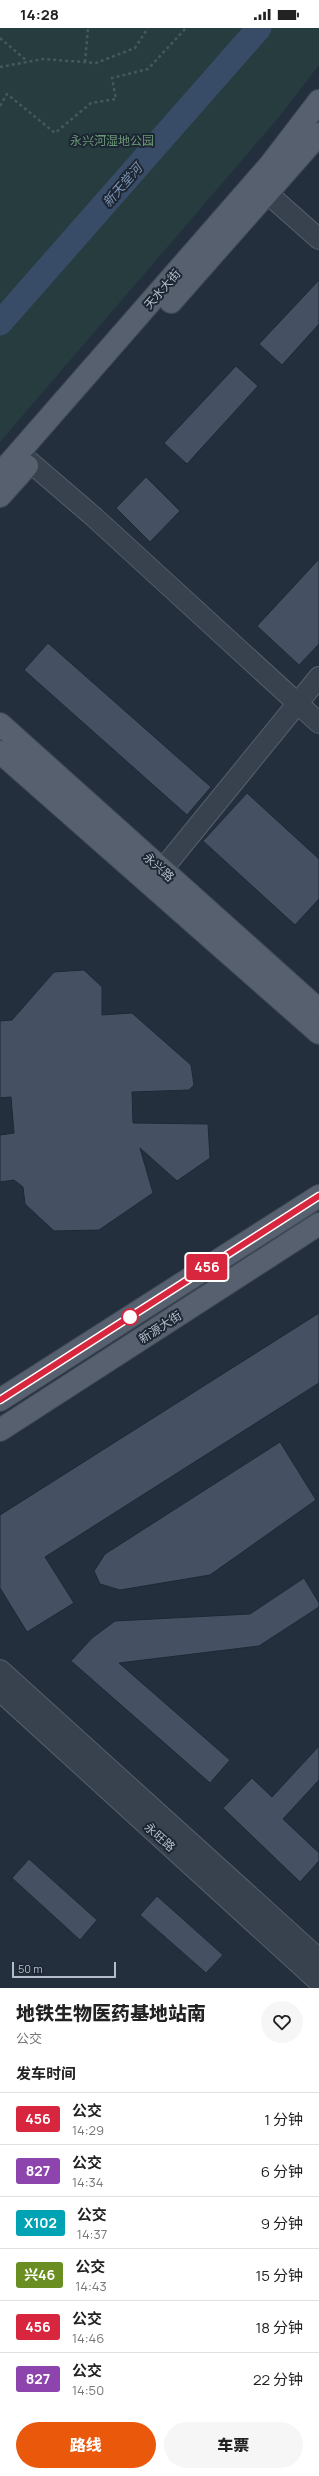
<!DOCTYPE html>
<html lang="zh">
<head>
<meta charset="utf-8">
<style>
  :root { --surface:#fff; --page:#f6f6f6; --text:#222; --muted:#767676; --line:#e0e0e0; --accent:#ea580c }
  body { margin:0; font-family:Manrope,"Noto Sans SC",sans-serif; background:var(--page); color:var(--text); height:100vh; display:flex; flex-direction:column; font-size:15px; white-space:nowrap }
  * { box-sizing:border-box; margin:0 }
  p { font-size:13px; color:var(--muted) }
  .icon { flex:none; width:22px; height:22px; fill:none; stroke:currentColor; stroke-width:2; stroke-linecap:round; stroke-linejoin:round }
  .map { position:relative; height:1960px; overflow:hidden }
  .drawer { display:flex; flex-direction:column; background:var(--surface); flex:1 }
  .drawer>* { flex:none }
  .badge { padding:0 8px; border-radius:3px; font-size:14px; line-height:26px }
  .scale { position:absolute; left:12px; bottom:10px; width:104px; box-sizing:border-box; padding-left:4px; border:2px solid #b4bcc9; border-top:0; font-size:11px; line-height:14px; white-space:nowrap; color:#b4bcc9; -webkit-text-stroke:3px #1d2633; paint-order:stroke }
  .map>.badge { position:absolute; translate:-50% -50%; box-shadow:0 0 0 2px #fff }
  h2 { padding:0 16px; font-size:15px; line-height:36px }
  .round { display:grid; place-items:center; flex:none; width:42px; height:42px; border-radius:21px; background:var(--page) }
  .headline { display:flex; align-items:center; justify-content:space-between; height:68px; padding:0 16px }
  h1 { font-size:19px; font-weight:800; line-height:30px }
  .cta { display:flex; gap:8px; margin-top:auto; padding:8px 16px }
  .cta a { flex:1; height:46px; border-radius:24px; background:var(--accent); color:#fff; font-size:16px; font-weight:800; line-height:46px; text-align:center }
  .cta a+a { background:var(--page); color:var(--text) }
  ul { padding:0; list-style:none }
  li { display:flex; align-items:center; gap:12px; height:52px; padding:0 16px; border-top:1px solid var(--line) }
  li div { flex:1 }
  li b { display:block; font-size:15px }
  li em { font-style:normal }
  li .badge { min-width:44px; font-weight:700; text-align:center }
  .status { display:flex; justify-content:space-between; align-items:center; height:28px; padding:0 20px; background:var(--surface); direction:ltr }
  .status svg { height:11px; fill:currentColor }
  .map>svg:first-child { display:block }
</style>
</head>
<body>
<div class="status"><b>14:28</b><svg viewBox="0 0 49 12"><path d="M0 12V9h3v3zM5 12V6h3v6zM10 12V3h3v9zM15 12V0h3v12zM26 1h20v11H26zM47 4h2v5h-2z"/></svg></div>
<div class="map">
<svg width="319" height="1960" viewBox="0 0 319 1960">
  <rect width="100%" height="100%" fill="#242f3e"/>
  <!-- green -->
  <path fill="#263c3f" d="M0 0H319V37L279 89 0 414Z"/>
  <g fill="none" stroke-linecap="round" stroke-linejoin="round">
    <!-- river -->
    <path stroke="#394c67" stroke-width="25" d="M0 295 259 0"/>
  </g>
  <!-- building -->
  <g fill="#455162" stroke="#1f2835">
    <path d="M319 252V296L282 337 259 316Z"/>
    <path d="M236 338 258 358 187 436 164 415Z"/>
    <path d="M146 449 180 483 150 514 116 480Z"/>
    <path d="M319 531V616L299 637 257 598Z"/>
    <path d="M48 615 211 759 187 787 24 642Z"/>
    <path d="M247 765 319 831V871L295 897 203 813Z"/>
    <path d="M84 942 102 959V987L132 985 191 1037 194 1057 189 1062 132 1064 133 1095 208 1096 210 1130 177 1153 140 1120 153 1165 99 1202 54 1203 25 1176 23 1159 14 1152 0 1154V1107L14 1105 11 1069 0 1070V993L12 992 54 944Z"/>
    <path d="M319 1285V1355L45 1529 74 1575 27 1604 0 1560V1487Z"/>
    <path d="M280 1414 316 1472 210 1547 120 1562 100 1556 94 1543 105 1526Z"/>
    <path d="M304 1550 319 1575V1579L259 1618 119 1635 230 1732 210 1755 71 1633 92 1610 115 1593 250 1586Z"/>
    <path d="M319 1718V1752L283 1791 319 1825V1833L300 1854 223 1780 252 1750 272 1769Z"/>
    <path d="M29 1831 97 1892 80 1912 12 1850Z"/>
    <path d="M157 1868 223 1927 206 1945 140 1887Z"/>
  </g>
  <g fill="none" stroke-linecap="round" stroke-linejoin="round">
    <defs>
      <g id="minor">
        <path d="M267 165 319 211"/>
        <path d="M30 434 94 489 319 695"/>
        <path d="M162 842 319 649"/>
        <path d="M0 1642 319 1931"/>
        <path d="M0 1663 319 1954"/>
      </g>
      <g id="major">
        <path d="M171 274 319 106"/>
        <path d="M0 446 270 137 319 73"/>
        <path d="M0 468 27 438"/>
        <path d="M0 696 319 982"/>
        <path d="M0 724 319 1005"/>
        <path d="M0 1372 319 1168"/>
        <path d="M0 1402 319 1196"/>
      </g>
    </defs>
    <!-- minor casing -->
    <use href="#minor" stroke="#565f6c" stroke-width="22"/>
    <!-- major casing -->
    <use href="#major" stroke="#414a57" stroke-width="24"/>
    <!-- path -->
    <g stroke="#44595c" stroke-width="2.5" stroke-dasharray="3 3" stroke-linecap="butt">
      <path d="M0 10 27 33"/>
      <path d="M85 34 88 0"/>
      <path d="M0 39 43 31 96 35 135 20 148 0"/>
      <path d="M0 78 7 66 55 105 91 75 116 71 112 50 148 41 186 0"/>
    </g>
    <!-- minor -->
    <use href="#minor" stroke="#38414e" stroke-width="20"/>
    <!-- major -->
    <use href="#major" stroke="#56606e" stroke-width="22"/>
  </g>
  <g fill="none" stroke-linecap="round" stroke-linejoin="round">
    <defs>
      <path id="line" d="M0 1372 319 1168"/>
    </defs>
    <!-- line casing -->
    <use href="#line" stroke="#fff" stroke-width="9"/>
    <!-- line -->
    <use href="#line" stroke="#d7263d" stroke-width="6"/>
  </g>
  <!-- markers -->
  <circle fill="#fff" stroke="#d7263d" stroke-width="2" cx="130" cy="1289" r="8"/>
  <g text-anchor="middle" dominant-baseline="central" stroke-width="4" stroke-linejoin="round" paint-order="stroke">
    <!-- park labels -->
    <g font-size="12" fill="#6b9a76" stroke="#1d2633">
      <text x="112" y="112">永兴河湿地公园</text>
    </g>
    <!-- street labels -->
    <g font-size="12" fill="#b4bcc9" stroke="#1d2633">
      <text transform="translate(162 261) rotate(-49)">天水大街</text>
      <text transform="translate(159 839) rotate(42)">永兴路</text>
      <text transform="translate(160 1299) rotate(-33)">新源大街</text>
      <text transform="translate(160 1809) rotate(42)">永旺路</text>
    </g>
    <!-- water labels -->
    <g font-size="13" font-style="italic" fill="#7c92b1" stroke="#1d2633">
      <text transform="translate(122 157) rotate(-49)">新天堂河</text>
    </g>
  </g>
</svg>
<div class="scale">50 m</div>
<b class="badge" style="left:207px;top:1239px;background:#d7263d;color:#fff">456</b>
</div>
<section class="drawer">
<div class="headline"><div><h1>地铁生物医药基地站南</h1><p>公交</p></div><a class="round"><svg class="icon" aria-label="heart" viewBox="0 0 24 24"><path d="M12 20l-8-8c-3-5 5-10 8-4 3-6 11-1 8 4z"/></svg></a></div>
<h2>发车时间</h2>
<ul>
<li><span class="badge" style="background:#d7263d;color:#fff">456</span><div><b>公交</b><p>14:29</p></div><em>1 分钟</em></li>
<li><span class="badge" style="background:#8e44ad;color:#fff">827</span><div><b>公交</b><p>14:34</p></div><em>6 分钟</em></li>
<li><span class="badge" style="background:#00a3b4;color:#fff">X102</span><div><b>公交</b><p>14:37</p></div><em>9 分钟</em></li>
<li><span class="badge" style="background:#6b8e23;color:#fff">兴46</span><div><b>公交</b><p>14:43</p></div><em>15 分钟</em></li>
<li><span class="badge" style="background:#d7263d;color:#fff">456</span><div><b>公交</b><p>14:46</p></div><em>18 分钟</em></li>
<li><span class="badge" style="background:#8e44ad;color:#fff">827</span><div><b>公交</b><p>14:50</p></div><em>22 分钟</em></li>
</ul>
<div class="cta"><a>路线</a><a>车票</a></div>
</section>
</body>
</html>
